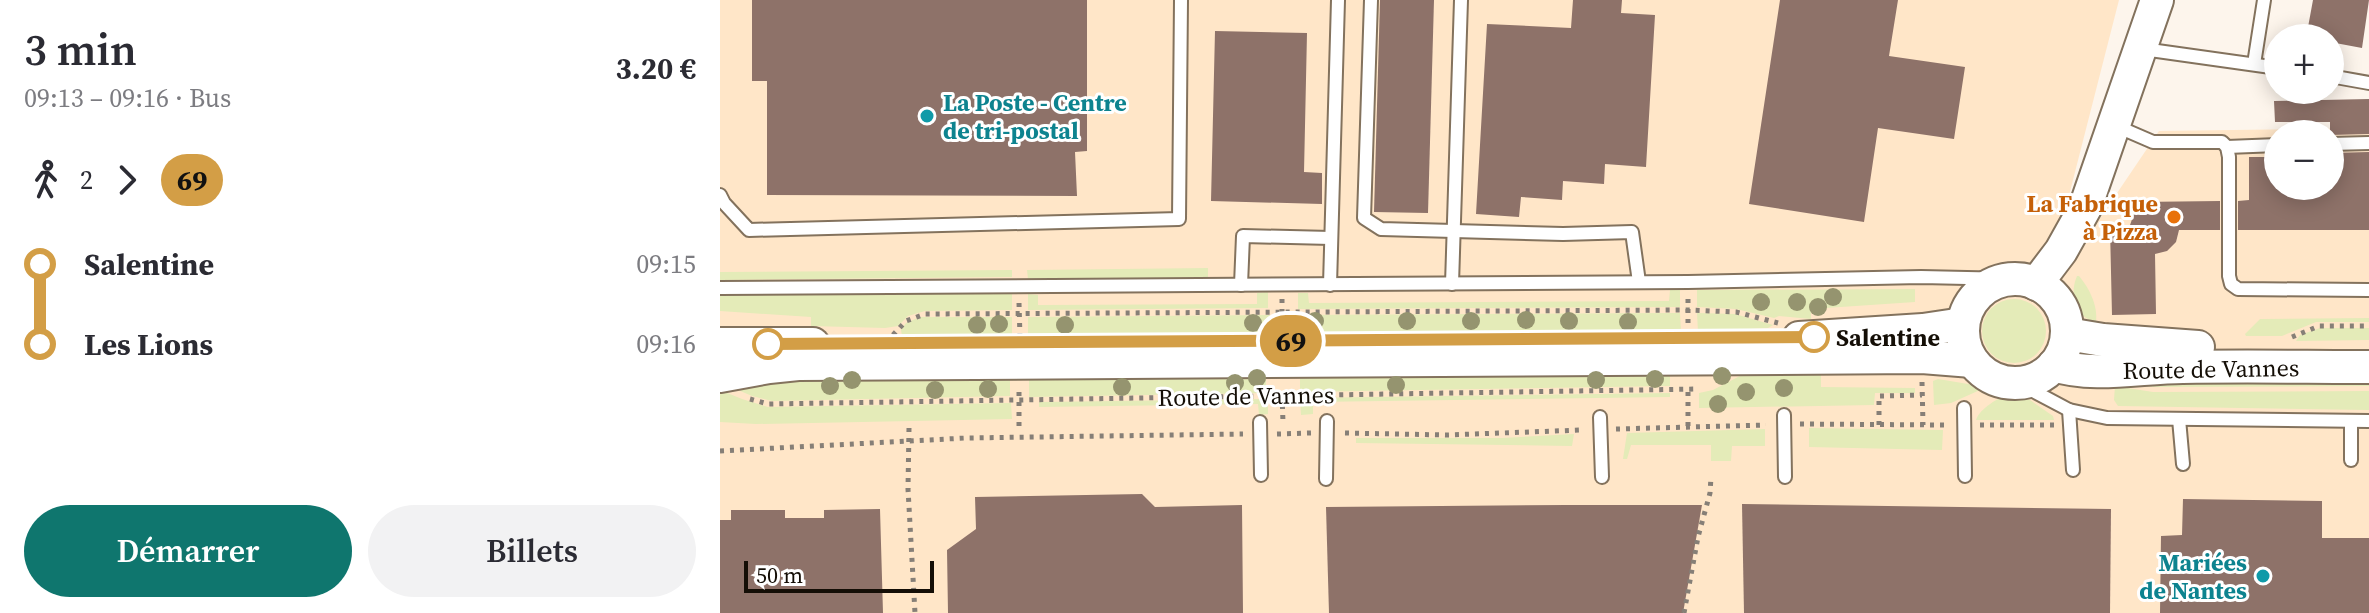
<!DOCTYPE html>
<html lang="fr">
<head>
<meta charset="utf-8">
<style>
  :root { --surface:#fff; --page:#f2f2f3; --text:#2b2b33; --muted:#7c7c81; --accent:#0f766e }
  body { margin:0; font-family:"Source Serif 4",serif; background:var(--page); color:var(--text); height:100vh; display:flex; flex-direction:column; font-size:30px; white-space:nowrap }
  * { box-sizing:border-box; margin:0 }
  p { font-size:26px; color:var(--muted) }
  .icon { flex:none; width:44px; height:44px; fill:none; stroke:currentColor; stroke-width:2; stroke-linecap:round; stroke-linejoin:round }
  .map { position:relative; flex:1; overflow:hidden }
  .details { display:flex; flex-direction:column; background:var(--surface); width:720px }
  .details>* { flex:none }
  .badge { padding:0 16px; border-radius:26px; font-size:28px; line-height:52px }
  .fabs { position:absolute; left:1544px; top:24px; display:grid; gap:16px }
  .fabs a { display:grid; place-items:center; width:80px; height:80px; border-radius:50%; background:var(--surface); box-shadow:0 4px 20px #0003; font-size:40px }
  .scale { position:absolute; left:24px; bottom:20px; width:190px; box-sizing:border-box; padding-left:8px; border:4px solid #140e06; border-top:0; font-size:22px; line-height:28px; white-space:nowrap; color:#140e06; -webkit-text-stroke:6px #fff; paint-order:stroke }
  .map>.badge { position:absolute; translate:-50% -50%; box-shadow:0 0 0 4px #fff }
  .legs { display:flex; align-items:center; gap:12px; height:88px; padding:0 24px; font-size:26px }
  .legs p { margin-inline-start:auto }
  .headline { display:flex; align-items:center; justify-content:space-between; height:136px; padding:0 24px }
  h1 { font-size:44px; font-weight:600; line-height:60px }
  .cta { display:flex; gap:16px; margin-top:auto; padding:16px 24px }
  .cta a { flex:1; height:92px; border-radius:48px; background:var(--accent); color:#fff; font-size:32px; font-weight:600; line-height:92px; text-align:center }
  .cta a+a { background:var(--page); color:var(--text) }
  ul { padding:0 24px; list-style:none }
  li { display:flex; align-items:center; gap:28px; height:80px; font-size:30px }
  li i { display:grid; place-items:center; width:12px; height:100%; margin:0 10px; background:currentColor }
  li i::after { content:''; width:20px; height:20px; margin:-10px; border:6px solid; border-radius:50%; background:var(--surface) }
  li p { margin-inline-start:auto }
  li:first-child i { background:linear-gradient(#0000 50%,currentColor 0) }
  li:last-child i { background:linear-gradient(currentColor 50%,#0000 0) }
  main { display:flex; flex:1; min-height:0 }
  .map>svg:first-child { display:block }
</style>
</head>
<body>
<main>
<section class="details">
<div class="headline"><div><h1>3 min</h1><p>09:13 – 09:16 · Bus</p></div><b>3.20 €</b></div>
<div class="legs"><svg class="icon" aria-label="walk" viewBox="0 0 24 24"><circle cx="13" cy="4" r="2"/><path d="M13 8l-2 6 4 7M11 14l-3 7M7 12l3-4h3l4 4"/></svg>2<svg class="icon" aria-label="forward" viewBox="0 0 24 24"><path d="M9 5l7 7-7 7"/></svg><b class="badge" style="background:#d39e46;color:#111">69</b></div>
<ul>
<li><i style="color:#d39e46"></i><b>Salentine</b><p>09:15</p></li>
<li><i style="color:#d39e46"></i><b>Les Lions</b><p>09:16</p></li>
</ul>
<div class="cta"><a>Démarrer</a><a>Billets</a></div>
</section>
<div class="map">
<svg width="1649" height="613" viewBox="0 0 1649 613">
  <rect width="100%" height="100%" fill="#fdf5ec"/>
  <!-- built -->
  <path fill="#ffe6c8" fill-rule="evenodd" d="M0 0H1399L1344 215 1321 251 1368 236 1439 131 1649 128V613H0ZM1558 134H1610V186H1558Z"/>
  <!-- green -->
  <g fill="#e4ebb8">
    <path d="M488 268V278L308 279 307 270Z"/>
    <path d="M292 270V277L0 280V272Z"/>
    <path d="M1357 276H1359C1369 288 1378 305 1376 322 1355 318 1349 294 1357 276Z"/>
    <path d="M1195 289V302L1091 309V319L1059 316 1054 318 1016 309 977 307V290Z"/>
    <path d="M950 290H960V307L578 309V293H588L589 303 949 301Z"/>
    <path d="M548 292V308L308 310V294L318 295V305L537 304V293Z"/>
    <path d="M0 294H292V310L205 311 188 316 178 326 165 328 91 326V317L0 311Z"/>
    <circle cx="1294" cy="331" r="32"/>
    <path d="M960 313 961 332 580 334V315Z"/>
    <path d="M977 313 1015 314 1053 325 1048 328 978 332Z"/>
    <path d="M550 315V335L308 337V317Z"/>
    <path d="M200 317H292V337L182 336 181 330 186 323Z"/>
    <path d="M1649 318V322H1596L1562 336H1526L1525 334 1540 319Z"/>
    <path d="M1600 328H1649V340L1576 341 1580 335Z"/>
    <path d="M950 367V386L580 392V371Z"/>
    <path d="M1037 367 1092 369V374L1101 375V387L1195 388V393H1155L1154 405 979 408V393L993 390Z"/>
    <path d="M546 371V393L309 397V372Z"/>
    <path d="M290 373V396L52 401 32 396 11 387 65 377Z"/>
    <path d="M1649 374V386L1434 387 1418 385Z"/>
    <path d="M1218 379 1260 386V390L1231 403 1214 405 1213 381Z"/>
    <path d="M1395 386 1433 392 1649 391V410L1398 406 1394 400Z"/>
    <path d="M0 390 22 399 48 407 291 403 292 419 36 424 0 422Z"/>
    <path d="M950 393V397L593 402V414L581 415 580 398Z"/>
    <path d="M1291 394 1310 400 1333 416 1334 420H1256C1259 409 1280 396 1291 394Z"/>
    <path d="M548 399V414L539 415 538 404 319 407V402Z"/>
    <path d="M1089 428 1223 430 1222 450 1089 447Z"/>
    <path d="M1045 429V446H1012L1011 461H991V445H911L907 459H903L907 433Z"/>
    <path d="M854 434 852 446 636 443V438H782Z"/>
  </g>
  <!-- building -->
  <g fill="#8e7269">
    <path d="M32 0H367V151L355 152 357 196 47 195V81H32Z"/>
    <path d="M660 0H714L708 213 654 212Z"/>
    <path d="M853 0H902L901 13 935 15 926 167 885 164 884 184 843 181 842 200 801 197 799 217 756 214 767 24 851 28Z"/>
    <path d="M1060 0H1178L1169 56 1245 67 1234 139 1158 128 1144 222 1029 204Z"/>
    <path d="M1593 0H1649L1642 48 1610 42V38H1586Z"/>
    <path d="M495 31 587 33 584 172 602 173V204L491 201Z"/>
    <path d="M1649 99V134L1610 135V122H1555L1554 101Z"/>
    <path d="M1649 152V230H1518V201L1529 200V157H1558V186H1610V153Z"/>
    <path d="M1500 201V230H1459L1456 242 1447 251 1435 254 1436 314 1392 315 1390 228H1409L1418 202Z"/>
    <path d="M422 494 435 507 522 505 523 613H228L227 550 256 529 255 497Z"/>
    <path d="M1463 499 1602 501V538H1649V613H1440L1441 536 1462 535Z"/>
    <path d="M1022 504 1391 509 1390 613H1024Z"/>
    <path d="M846 505H982L963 613H609L606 507Z"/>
    <path d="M160 509 163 613H0V520H11V510H65V518H104V510Z"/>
  </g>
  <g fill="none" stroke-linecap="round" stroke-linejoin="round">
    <defs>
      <g id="lane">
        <path d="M651 0 644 218 661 229 843 234 912 232 919 282"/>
        <path d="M1423 49 1558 68"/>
        <path d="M1534 64 1544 0"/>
        <path d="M1610 76 1649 83"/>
        <path d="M1396 126 1433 142H1502L1507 147 1509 157V276L1511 284 1518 289 1649 290"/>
        <path d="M1610 144 1649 143"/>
        <path d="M1507 147 1558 145"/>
        <path d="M0 195 4 203 29 230 459 219 461 0"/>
        <path d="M732 284 741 0"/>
        <path d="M521 285 523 236 611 238"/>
        <path d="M610 285 618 0"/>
        <path d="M0 288 968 282 1201 277 1293 279"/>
        <path d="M1298 383 1349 410 1387 418 1649 421"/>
        <path d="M1244 408 1245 476"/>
        <path d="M1349 410 1353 470"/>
        <path d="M1064 415 1065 477"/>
        <path d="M880 417 882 477"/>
        <path d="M1459 419 1463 464"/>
        <path d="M1631 421V460"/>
        <path d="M540 422 541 475"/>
        <path d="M606 479 607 421"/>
      </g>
      <g id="secondary">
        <circle cx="1295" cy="331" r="52"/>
        <path d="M1316 284 1341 251 1365 208 1437 0"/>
        <path d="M1347 334 1383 340 1478 347"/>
        <path d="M1079 338 1203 330 1243 324"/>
        <path d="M0 344H93"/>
        <path d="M1334 365C1373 378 1422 367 1463 367 1525 366 1587 367 1649 367"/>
        <path d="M0 376 49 367 78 364 1202 357 1252 361"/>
      </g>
    </defs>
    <!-- lane casing -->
    <use href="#lane" stroke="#83725d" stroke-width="16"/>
    <!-- secondary casing -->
    <use href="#secondary" stroke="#83725d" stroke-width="36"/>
    <!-- path -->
    <g stroke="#867f77" stroke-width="5" stroke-dasharray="4 6" stroke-linecap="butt">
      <path d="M562 299V333"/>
      <path d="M968 299V333"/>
      <path d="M299 303 300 337"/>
      <path d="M173 335 186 321 205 314 968 310 1016 312 1058 323"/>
      <path d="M1572 337 1599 326H1649"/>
      <path d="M1202 382 1203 425"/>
      <path d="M562 395 563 422"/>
      <path d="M30 399 48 404 979 389"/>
      <path d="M1080 424 1226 425"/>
      <path d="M1159 425V396L1202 395"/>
      <path d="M1260 425H1334"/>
      <path d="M299 426V387"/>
      <path d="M968 426V387"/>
      <path d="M189 428 188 489 195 613"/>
      <path d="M896 429 1046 425"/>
      <path d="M625 433 728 435 862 430"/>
      <path d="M557 434 591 433"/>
      <path d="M0 451 246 438 523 434"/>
      <path d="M964 613 978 537 990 493 991 477"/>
    </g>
    <!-- lane -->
    <use href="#lane" stroke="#fff" stroke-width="12"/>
    <!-- secondary -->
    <use href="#secondary" stroke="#fff" stroke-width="32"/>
  </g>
  <!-- trees -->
  <g fill="#95946f">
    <circle cx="1113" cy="297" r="9"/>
    <circle cx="1041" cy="302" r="9"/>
    <circle cx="1077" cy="302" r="9"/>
    <circle cx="1098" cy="307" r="9"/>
    <circle cx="806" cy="320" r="9"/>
    <circle cx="595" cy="321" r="9"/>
    <circle cx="687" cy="321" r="9"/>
    <circle cx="751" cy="321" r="9"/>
    <circle cx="849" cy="321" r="9"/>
    <circle cx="908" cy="322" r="9"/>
    <circle cx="533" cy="323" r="9"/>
    <circle cx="279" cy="324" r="9"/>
    <circle cx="257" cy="325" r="9"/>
    <circle cx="345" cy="325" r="9"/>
    <circle cx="1002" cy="376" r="9"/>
    <circle cx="537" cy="378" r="9"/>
    <circle cx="935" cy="379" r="9"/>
    <circle cx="132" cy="380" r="9"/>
    <circle cx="876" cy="380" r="9"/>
    <circle cx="515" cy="383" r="9"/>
    <circle cx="676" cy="385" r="9"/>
    <circle cx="110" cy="386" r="9"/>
    <circle cx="402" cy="387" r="9"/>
    <circle cx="1064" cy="388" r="9"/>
    <circle cx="268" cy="389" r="9"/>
    <circle cx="215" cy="390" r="9"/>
    <circle cx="1026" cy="392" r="9"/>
    <circle cx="998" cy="404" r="9"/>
  </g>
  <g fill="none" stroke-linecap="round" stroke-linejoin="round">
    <defs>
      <path id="line-1" d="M48 344 1094 337"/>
    </defs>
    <!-- line-1 casing -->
    <use href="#line-1" stroke="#fff" stroke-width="18"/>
    <!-- line-1 -->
    <use href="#line-1" stroke="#d39e46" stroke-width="12"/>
  </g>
  <!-- markers -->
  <g fill="#0f9aa8" stroke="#fff" stroke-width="3">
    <circle cx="207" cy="116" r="8"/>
    <circle cx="1543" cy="576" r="8"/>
  </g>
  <circle fill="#e8710a" stroke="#fff" stroke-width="3" cx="1454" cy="217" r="8"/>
  <g fill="#fff" stroke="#d39e46" stroke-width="4">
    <circle cx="1094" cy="337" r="14"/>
    <circle cx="48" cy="344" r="14"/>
  </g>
  <g text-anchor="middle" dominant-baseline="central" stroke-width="6" stroke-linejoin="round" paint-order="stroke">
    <!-- culture labels -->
    <g font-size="24" font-weight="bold" fill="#0d838f" stroke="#fff" text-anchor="start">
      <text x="223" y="102">La Poste - Centre<tspan x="223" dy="28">de tri-postal</tspan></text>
      <text x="1527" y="562" text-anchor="end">Mariées<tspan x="1527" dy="28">de Nantes</tspan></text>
    </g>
    <!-- food labels -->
    <g font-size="24" font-weight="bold" fill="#c56008" stroke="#fff" text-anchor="end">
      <text x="1438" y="203">La Fabrique<tspan x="1438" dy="28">à Pizza</tspan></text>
    </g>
    <!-- stop labels -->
    <g font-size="24" font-weight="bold" fill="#140e06" stroke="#fff" text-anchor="start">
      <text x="1116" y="337">Salentine</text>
    </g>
    <!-- street labels -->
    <g font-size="24" fill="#140e06" stroke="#fff">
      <text transform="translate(1491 369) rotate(-1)">Route de Vannes</text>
      <text transform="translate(526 396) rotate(-1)">Route de Vannes</text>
    </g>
  </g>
</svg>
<div class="fabs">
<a>+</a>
<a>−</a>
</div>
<div class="scale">50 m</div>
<b class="badge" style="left:571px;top:341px;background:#d39e46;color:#111">69</b>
</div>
</main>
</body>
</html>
